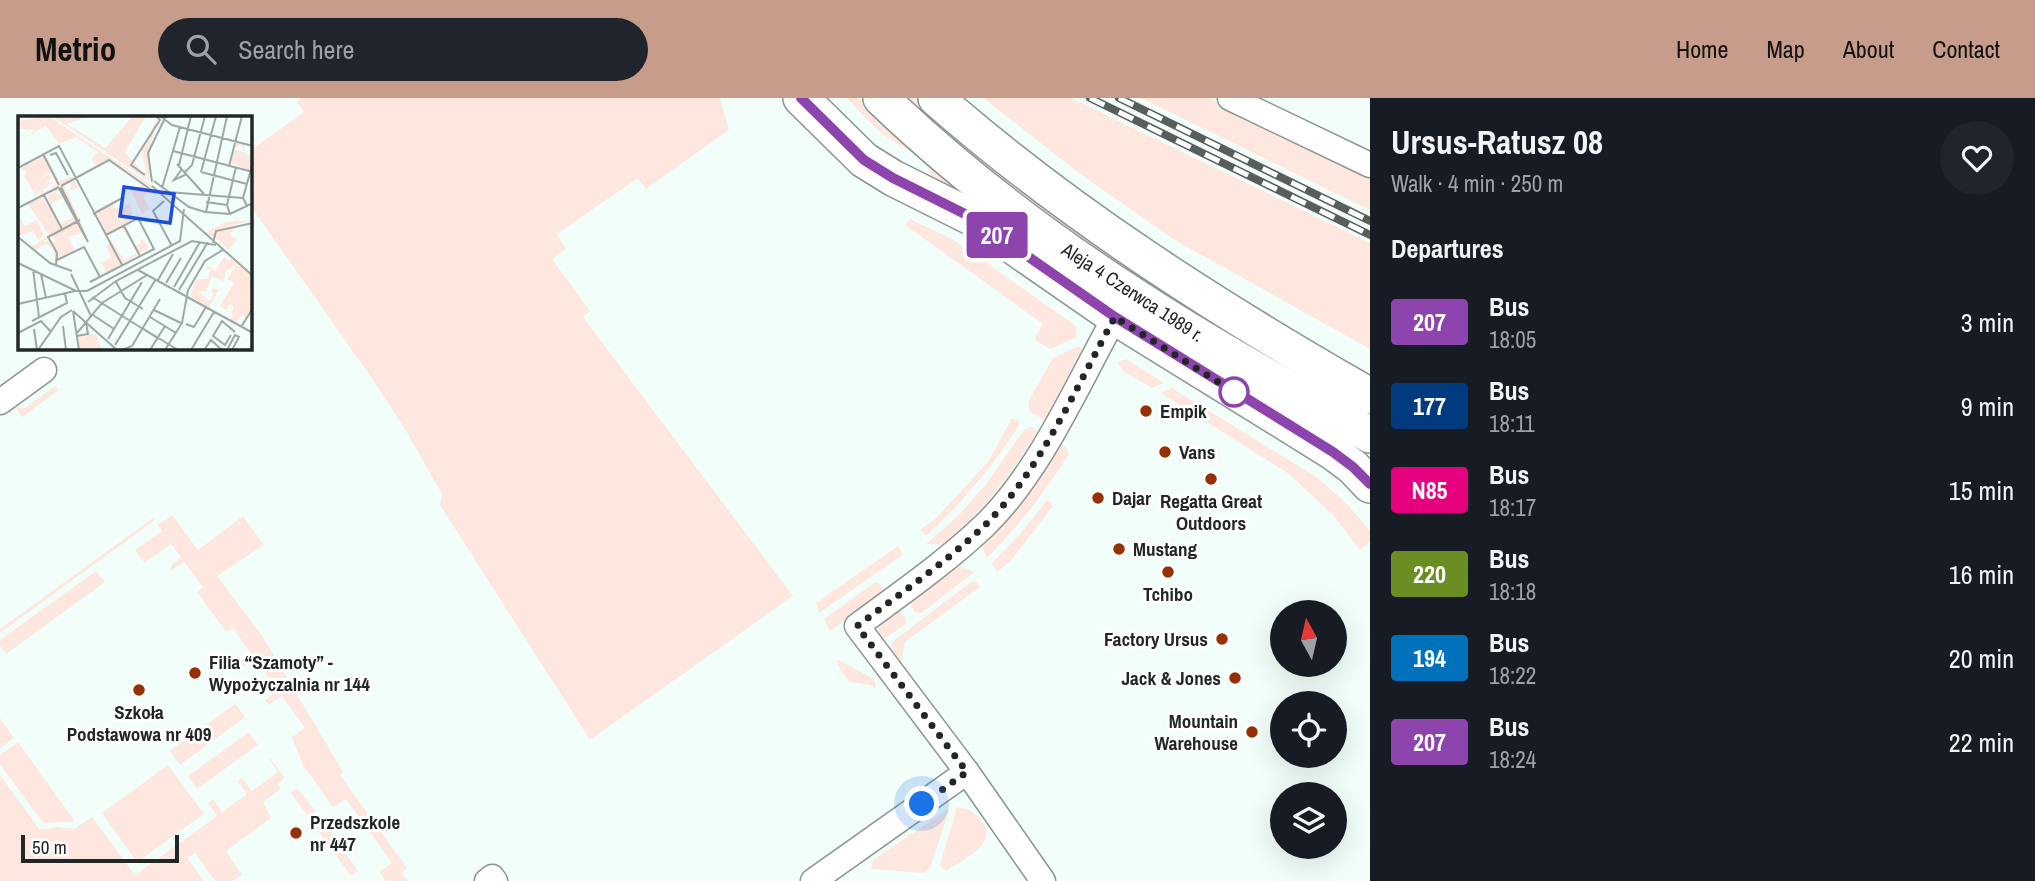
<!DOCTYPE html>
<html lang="en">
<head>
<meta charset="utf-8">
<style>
  :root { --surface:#171b24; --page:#20242c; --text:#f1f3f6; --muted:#9ea1a6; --accent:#c89c8a }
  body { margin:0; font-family:"Archivo Narrow",sans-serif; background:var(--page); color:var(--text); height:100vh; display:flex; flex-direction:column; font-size:26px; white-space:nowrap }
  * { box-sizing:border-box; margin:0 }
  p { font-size:23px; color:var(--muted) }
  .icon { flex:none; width:38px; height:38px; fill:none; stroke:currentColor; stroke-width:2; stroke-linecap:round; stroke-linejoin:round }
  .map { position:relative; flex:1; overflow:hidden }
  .sheet { display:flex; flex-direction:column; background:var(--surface); width:665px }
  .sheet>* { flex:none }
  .badge { padding:0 14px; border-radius:5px; font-size:24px; line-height:46px }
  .needle { width:46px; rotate:352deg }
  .tools { position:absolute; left:1270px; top:502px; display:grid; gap:14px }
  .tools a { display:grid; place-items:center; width:77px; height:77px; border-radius:50%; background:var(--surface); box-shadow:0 7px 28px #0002; font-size:35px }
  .scale { position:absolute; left:21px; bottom:18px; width:158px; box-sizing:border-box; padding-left:7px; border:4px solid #222725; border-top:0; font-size:19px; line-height:24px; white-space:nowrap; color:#222725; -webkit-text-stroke:5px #fff; paint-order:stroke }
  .you { position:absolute; width:35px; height:35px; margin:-18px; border:5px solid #fff; border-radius:50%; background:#1a73e8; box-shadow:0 0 0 10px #1a73e833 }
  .map>.badge { position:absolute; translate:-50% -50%; box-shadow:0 0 0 4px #fff }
  h2 { padding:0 21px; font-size:26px; line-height:63px }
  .round { display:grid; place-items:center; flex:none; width:74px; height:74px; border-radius:37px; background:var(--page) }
  .headline { display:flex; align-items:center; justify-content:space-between; height:119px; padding:0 21px }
  h1 { font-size:33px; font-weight:700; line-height:52px }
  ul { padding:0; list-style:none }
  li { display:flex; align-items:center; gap:21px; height:84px; padding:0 21px }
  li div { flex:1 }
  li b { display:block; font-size:26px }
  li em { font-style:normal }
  li .badge { min-width:77px; font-weight:700; text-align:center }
  header { display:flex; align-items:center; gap:42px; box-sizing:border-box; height:98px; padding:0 35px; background:var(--accent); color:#111 }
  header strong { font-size:33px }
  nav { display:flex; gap:38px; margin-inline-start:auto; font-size:24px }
  .search { width:490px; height:63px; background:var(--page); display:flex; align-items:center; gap:18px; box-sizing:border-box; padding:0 24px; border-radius:38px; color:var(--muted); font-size:26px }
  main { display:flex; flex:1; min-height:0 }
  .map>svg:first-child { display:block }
</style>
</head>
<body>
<header>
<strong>Metrio</strong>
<div class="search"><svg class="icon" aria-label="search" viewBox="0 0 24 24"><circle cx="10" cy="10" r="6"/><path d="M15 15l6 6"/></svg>Search here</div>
<nav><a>Home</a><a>Map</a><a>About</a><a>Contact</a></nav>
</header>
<main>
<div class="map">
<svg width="1370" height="783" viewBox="0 0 1370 783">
  <rect width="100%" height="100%" fill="#f2fef9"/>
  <!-- green -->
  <g fill="#fee7df">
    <path d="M301 0H720L729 32 646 91 638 80 557 136 566 151 552 161 590 213 583 219 793 498 590 642 440 407 442 396 408 336 375 285 250 107V53L304 14 297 3Z"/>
    <path d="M847 0H858L975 100 933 86C931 58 902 51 883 36 870 26 859 12 847 0Z"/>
    <path d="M899 0H914L936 22 1234 233 1232 236 1155 195 1054 126Z"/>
    <path d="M983 0H1071L1370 145V251L1173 141 1079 75Z"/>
    <path d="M1141 0H1209L1370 78V112Z"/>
    <path d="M910 121 954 142 1076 228 1077 239 1050 251 1036 243 1035 240 1043 226 905 127Z"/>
    <path d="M1079 248 1083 254 1045 322 1030 314 1028 304 1053 260Z"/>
    <path d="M1126 261 1164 285 1152 290 1123 273 1118 264Z"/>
    <path d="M55 288 59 292 22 319 15 309 25 310Z"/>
    <path d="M1172 290 1318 380 1348 407 1370 433V444L1360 452 1334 418 1289 376 1161 295Z"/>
    <path d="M1012 320 1019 323V327C993 369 963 404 926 438L920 432 937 419 988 364Z"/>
    <path d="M1031 329 1038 333C1012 376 982 413 945 447L926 446 959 417 986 386 1025 331Z"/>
    <path d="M1060 346 1066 349 1069 356C1045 394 1019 428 987 460L983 451 984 441Z"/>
    <path d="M1048 401 1053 408 1010 464 997 474 992 465 1021 435Z"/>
    <path d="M172 417 198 452 243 418 264 447 217 478 263 539 343 674 340 677 407 770 401 775 408 783H386L379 774 392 765 346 701 333 709 303 667 292 639 305 630 282 598 268 607 265 602 278 593 255 561 241 570 238 565 251 556 233 530 226 534 197 494 203 489 184 464 171 473V468L181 459 171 446 144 465 135 452 162 433 158 427Z"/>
    <path d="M153 420 155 422 0 535V531Z"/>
    <path d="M898 448 902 455 901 458 819 515 816 505Z"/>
    <path d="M959 468 974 474 921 515 915 514 909 505Z"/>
    <path d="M96 473 105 484 6 556 0 548V542Z"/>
    <path d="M976 483 980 489 905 544 901 566 891 551 892 544 971 484Z"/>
    <path d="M874 485H878L885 494 830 533 824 521Z"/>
    <path d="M899 511 906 522V526L881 543 877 536 881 526Z"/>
    <path d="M839 562 872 580 876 587 874 591 871 587 849 584 836 564Z"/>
    <path d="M235 606 245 619 180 667 170 653Z"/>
    <path d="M0 620 14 640 0 650Z"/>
    <path d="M249 634 258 647 197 691 188 678Z"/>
    <path d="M18 644 74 722 71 724 43 725 0 666V657Z"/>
    <path d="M270 660 285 680 277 686 281 691 263 704 271 720 226 753 242 777 233 783H215L195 755 187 760 204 783H0V677L40 732 57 729 74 731 92 719 135 777 217 718 208 705 213 701 222 714 247 696 238 683 242 680 252 693 278 674 269 661Z"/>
    <path d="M168 667 204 716 137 764 102 715Z"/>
    <path d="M297 690 315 712 314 716 309 720 291 695Z"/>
    <path d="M957 709C971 711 976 715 984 727 997 747 960 763 946 773L940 767Z"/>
    <path d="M950 710 930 770 923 775 871 771 873 762Z"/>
    <path d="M321 726 326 727 358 773 351 778 316 730Z"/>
  </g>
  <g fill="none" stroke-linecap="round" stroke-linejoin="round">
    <defs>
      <g id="street">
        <path d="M1230 0 1370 67"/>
        <path d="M0 304 44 272"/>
        <path d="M487 783 492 779 495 783"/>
        <path d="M813 783 967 674"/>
        <path d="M1043 783 967 674 857 528C900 496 945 465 984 428 1040 374 1077 287 1115 219"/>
      </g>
      <g id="secondary">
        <path d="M801 0 864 62 893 80 971 119 1115 219 1333 354 1353 369 1370 387"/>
        <path d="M881 0C958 74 1046 141 1136 199 1212 249 1292 292 1370 337"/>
        <path d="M936 0C1068 116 1218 211 1370 298"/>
      </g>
    </defs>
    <!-- street casing -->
    <use href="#street" stroke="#8a9591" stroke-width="27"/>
    <!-- secondary casing -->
    <use href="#secondary" stroke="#8a9591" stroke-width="38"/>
    <!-- street -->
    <use href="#street" stroke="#fff" stroke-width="24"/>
    <!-- secondary -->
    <use href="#secondary" stroke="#fff" stroke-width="35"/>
    <defs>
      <g id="rail">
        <path d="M1090 0 1370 137"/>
        <path d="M1119 0 1370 123"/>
      </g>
    </defs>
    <!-- rail casing -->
    <use href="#rail" stroke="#575e5b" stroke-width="8"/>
    <!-- rail -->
    <use href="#rail" stroke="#fff" stroke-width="5" stroke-dasharray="16" stroke-linecap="butt"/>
  </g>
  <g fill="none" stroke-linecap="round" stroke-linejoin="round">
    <defs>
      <path id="line" d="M801 0 864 62 893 80 971 119 1115 219 1333 354 1353 369 1370 386"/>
    </defs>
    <!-- line casing -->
    <use href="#line" stroke="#fff" stroke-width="16"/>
    <!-- line -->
    <use href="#line" stroke="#8e44ad" stroke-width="10"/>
    <!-- walk -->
    <path stroke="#222725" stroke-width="7" stroke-dasharray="0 12.6" d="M922 706 967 674 857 528C900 496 945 465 984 428 1040 374 1077 287 1115 219L1234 294"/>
  </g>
  <!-- markers -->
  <circle fill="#fff" stroke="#8e44ad" stroke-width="3.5" cx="1234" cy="294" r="14"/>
  <g fill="#963105" stroke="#fff" stroke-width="2.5">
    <circle cx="1146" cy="313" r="7"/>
    <circle cx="1165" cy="354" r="7"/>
    <circle cx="1211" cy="381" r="7"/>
    <circle cx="1098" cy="400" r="7"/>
    <circle cx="1119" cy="451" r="7"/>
    <circle cx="1168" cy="474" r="7"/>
    <circle cx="1222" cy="541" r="7"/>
    <circle cx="195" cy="575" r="7"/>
    <circle cx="1235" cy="580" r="7"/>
    <circle cx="139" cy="592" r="7"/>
    <circle cx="1252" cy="634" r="7"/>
    <circle cx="296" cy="735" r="7"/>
  </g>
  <g text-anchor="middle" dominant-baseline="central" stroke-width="6" stroke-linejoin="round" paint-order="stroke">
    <!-- street labels -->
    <g font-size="19" fill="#222725" stroke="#fff">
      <text transform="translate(1133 194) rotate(33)">Aleja 4 Czerwca 1989 r.</text>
    </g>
    <!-- poi labels -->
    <g font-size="19" font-weight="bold" fill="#222725" stroke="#fff" text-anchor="start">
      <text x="1160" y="313">Empik</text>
      <text x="1179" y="354">Vans</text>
      <text x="1112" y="400">Dajar</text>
      <text x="1211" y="403" text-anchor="middle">Regatta Great<tspan x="1211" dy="22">Outdoors</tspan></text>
      <text x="1133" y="451">Mustang</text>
      <text x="1168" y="496" text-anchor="middle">Tchibo</text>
      <text x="1208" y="541" text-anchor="end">Factory Ursus</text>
      <text x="209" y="564">Filia “Szamoty” -<tspan x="209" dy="22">Wypożyczalnia nr 144</tspan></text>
      <text x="1221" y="580" text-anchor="end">Jack &amp; Jones</text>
      <text x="139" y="614" text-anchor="middle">Szkoła<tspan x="139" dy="22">Podstawowa nr 409</tspan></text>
      <text x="1238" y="623" text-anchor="end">Mountain<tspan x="1238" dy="22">Warehouse</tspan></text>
      <text x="310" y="724">Przedszkole<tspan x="310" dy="22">nr 447</tspan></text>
    </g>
  </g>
  <!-- overview -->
  <g transform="translate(18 18)">
    <rect width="234" height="234" fill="#f2fef9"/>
    <path d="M30 0 132 68 143 79 91 43 77 49 74 43 80 36 58 21 41 28 28 10 0 25 18 14 3 13 0 5ZM34 0H72L49 8 87 32 115 0H128L107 36 130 63 123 35 140 0 133 27 131 65ZM215 22 226 29 227 38 234 40 233 55 213 47 216 34 226 36 223 29 217 32ZM28 39 41 65 55 61 63 79 58 72 52 75 53 65 33 73 38 67 32 56 22 62 31 59 34 62 26 66 33 63 28 68 34 65 35 66 26 73 21 67 26 76 46 69 71 125 64 117 50 121 57 134 38 147 35 130 37 133 32 126H38L35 120 22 127 31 124 34 133 28 128 17 134 14 131 31 119 10 88 27 80 41 108 56 101 45 82 32 88 30 80 37 76 44 81 42 75 28 76 18 82 23 78 22 75H19L21 77 17 80 16 76 20 73 15 75 6 60 9 56 3 53 8 49 2 52ZM124 69 132 76 125 80 132 93 124 98 114 76 105 79ZM104 81 94 88 98 93 112 87 115 105H118L107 111 118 129 122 127V125L125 123 131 132 104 148 100 142 102 149 88 157 84 147 77 150 93 141 88 131 92 126 76 99 83 106 77 95ZM103 110 119 137 106 144 90 120ZM0 99 7 110 19 104 26 120 20 124 15 115 0 120ZM234 104 188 117 219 111 211 119 219 123 211 134 234 157 196 120 182 119 208 106ZM211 139 234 161V191L226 210 234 215 226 211 225 209 226 207H225L227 203 225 199 217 207 212 204 216 190 212 188 208 194 202 190 216 167 210 163 218 149 223 151 216 145 218 148 207 156 206 166 194 160 188 175 181 176 191 185 195 182 194 172 201 174 191 192 172 180 178 163H189L193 153 187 154 190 150 197 155 206 141 213 146ZM78 218 84 234H62L60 220Z" fill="#fee7df" fill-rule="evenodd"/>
    <path fill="none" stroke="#9fa8a4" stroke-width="2" d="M142 0 154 9 235 30M155 35 235 56M25 38 41 69M32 39 38 37 50 59M159 48 186 78M161 49 173 0M211 50 224 0M0 52 41 30 104 149M164 53 156 64 169 58M167 56 174 49 187 0M183 56 198 0M183 56 229 68M127 59 113 49 142 4 138 0M136 65 171 91 187 96 212 98 235 87M134 66 130 37 148 0M43 70 91 44 136 76M134 70 235 160M41 72 70 126 43 71M144 72 162 11M150 76 225 82M26 79 44 113M146 85 135 95 154 130M188 86 209 89M229 90 225 82 235 46M0 92 41 71M188 96 209 0M75 98 106 81M212 98 209 89 218 51M106 110 122 140M0 121 32 147 54 155M195 127 198 115 235 107M39 144 66 131 82 161M0 147 58 175H69L162 125 166 93M38 149 39 137 30 121 62 104M15 153 21 201M120 154 235 217M23 158 28 182M53 158 73 200M140 164 155 138M72 166 136 133 120 102 88 119M98 166 107 182 125 193M148 167 163 142M156 171 182 126M161 174 190 126M74 181 141 223M70 186 98 165 174 125 198 129M0 188 57 175M136 194 163 207M55 195 99 234M55 195 61 234M75 199 96 213M132 201 158 217M14 205 49 187 47 178M168 208 176 211 188 191M45 210 48 234M223 211 235 192M124 212 160 234M16 213 19 234M0 217 23 205 33 216M59 217 84 187 129 159M213 219 207 229 195 220 204 205 217 216M58 220 70 218 68 207M90 223 124 166M97 229 138 163M210 232 217 219 221 221 214 234M20 234 43 201 54 194M104 234 114 230 142 183M132 234 147 210M147 234 164 207 170 174 187 145 206 133M173 234 196 196M186 234 193 224 204 234"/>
    <path fill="#1d4ed8" fill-opacity="0.15" stroke="#1d4ed8" stroke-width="3.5" d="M106 71 156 78 152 107 102 100Z"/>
    <rect width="234" height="234" fill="none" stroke="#222725" stroke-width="3.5"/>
  </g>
</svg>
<div class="tools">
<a><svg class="needle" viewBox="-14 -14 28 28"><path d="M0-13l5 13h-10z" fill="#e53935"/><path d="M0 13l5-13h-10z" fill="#9ea1a6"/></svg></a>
<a><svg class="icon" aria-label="locate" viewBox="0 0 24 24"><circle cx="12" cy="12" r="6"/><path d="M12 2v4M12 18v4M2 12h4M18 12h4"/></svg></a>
<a><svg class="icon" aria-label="layers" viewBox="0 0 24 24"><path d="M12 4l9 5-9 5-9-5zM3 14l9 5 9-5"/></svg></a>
</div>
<div class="scale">50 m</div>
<div class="you" style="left:922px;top:706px"></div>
<b class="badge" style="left:997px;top:137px;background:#8e44ad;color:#fff">207</b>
</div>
<section class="sheet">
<div class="headline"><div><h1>Ursus-Ratusz 08</h1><p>Walk · 4 min · 250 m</p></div><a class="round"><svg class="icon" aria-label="heart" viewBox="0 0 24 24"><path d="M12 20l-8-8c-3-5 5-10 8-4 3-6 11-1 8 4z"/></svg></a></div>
<h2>Departures</h2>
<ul>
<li><span class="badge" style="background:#8e44ad;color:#fff">207</span><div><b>Bus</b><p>18:05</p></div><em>3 min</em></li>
<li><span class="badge" style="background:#003b80;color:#fff">177</span><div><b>Bus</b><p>18:11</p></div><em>9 min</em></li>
<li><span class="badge" style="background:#e6007e;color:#fff">N85</span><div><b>Bus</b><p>18:17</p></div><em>15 min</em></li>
<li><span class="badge" style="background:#6b8e23;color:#fff">220</span><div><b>Bus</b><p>18:18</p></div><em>16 min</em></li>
<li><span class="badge" style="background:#0072bc;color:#fff">194</span><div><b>Bus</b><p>18:22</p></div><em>20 min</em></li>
<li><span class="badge" style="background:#8e44ad;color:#fff">207</span><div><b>Bus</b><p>18:24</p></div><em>22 min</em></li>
</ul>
</section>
</main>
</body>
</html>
